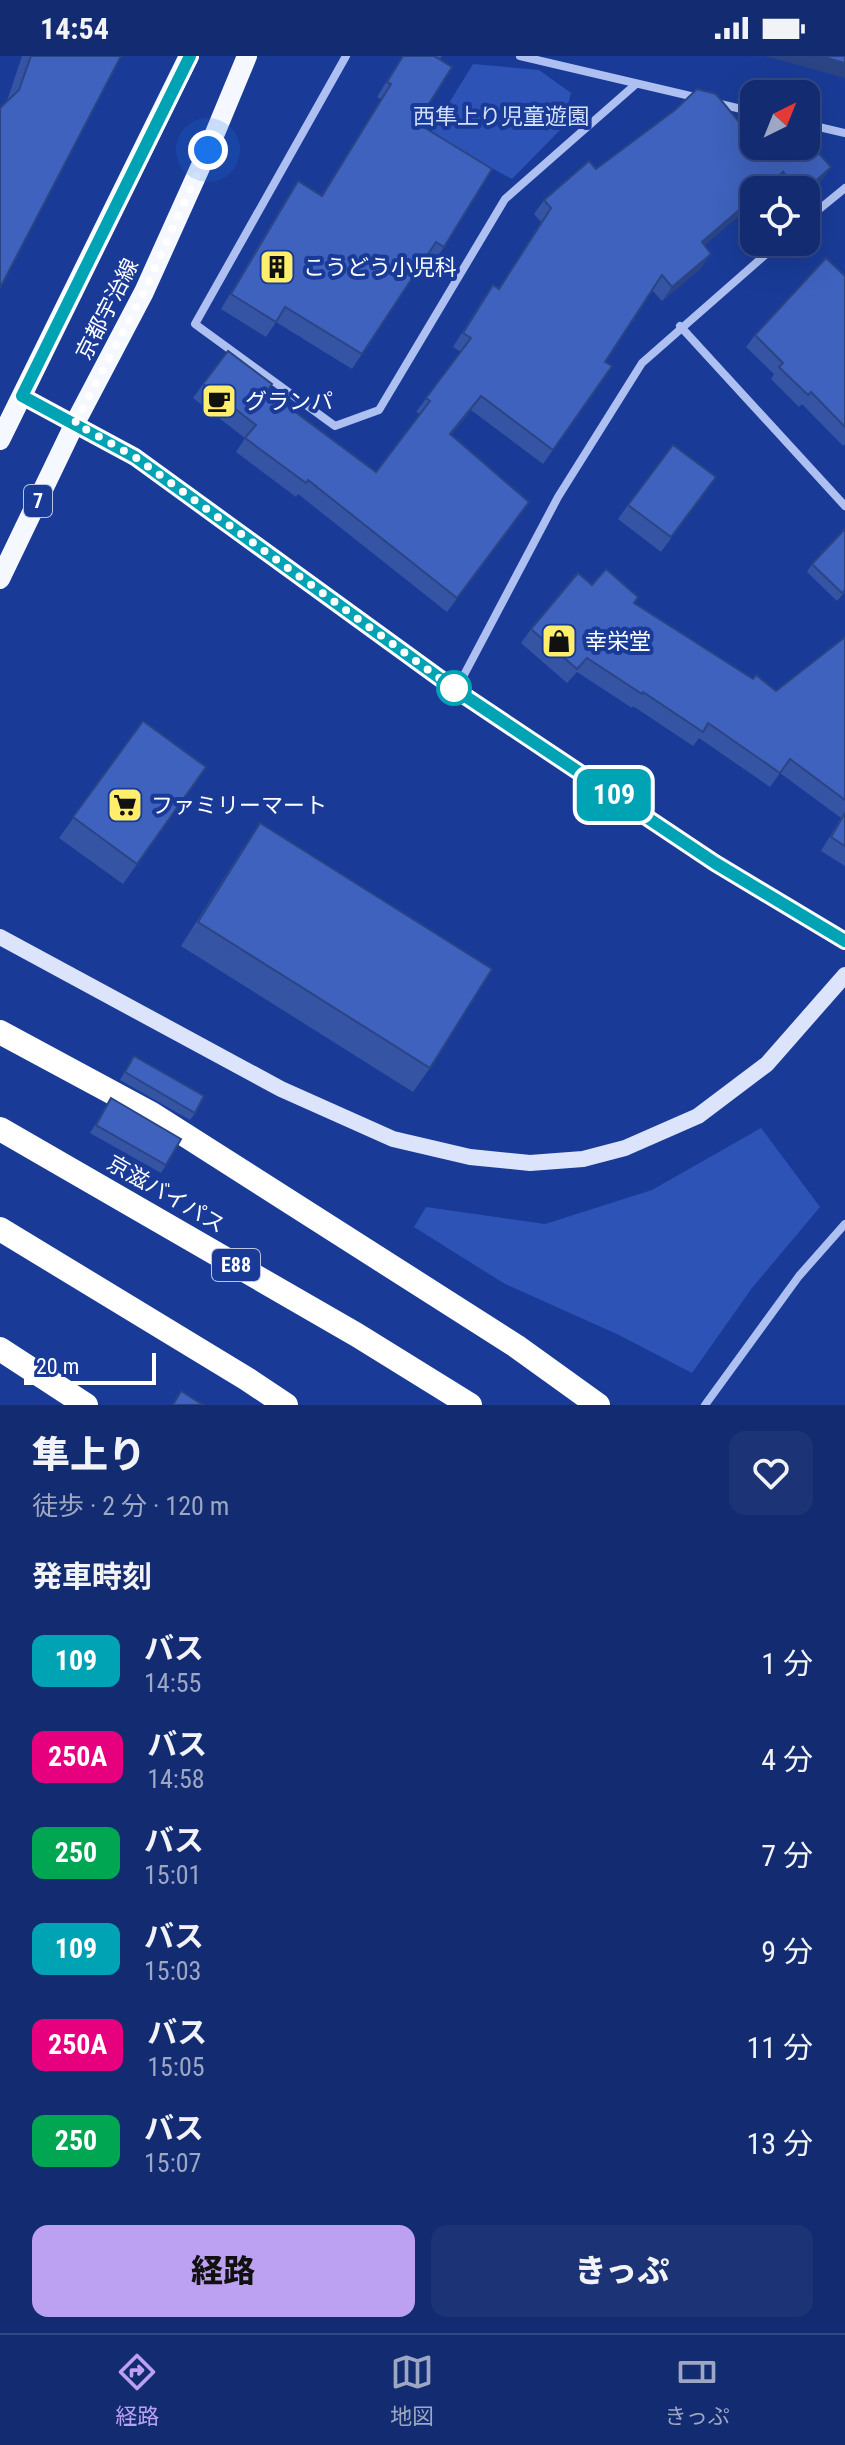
<!DOCTYPE html>
<html lang="ja">
<head>
<meta charset="utf-8">
<style>
  :root { --surface:#132c71; --page:#1c3476; --text:#f1f3f6; --muted:#9da7c3; --line:#324884; --accent:#bca0f2 }
  body { margin:0; font-family:"Roboto Condensed","Noto Sans JP",sans-serif; background:var(--page); color:var(--text); height:100vh; display:flex; flex-direction:column; font-size:30px; white-space:nowrap }
  * { box-sizing:border-box; margin:0 }
  p { font-size:26px; color:var(--muted) }
  .icon { flex:none; width:44px; height:44px; fill:none; stroke:currentColor; stroke-width:2; stroke-linecap:round; stroke-linejoin:round }
  .map { position:relative; height:1349px; overflow:hidden }
  .drawer { display:flex; flex-direction:column; background:var(--surface); flex:1 }
  .drawer>* { flex:none }
  .badge { padding:0 16px; border-radius:12px; font-size:28px; line-height:52px }
  .needle { width:52px; rotate:43deg }
  .tools { position:absolute; left:740px; top:24px; display:grid; gap:16px }
  .tools a { display:grid; place-items:center; width:80px; height:80px; border-radius:16px; background:var(--surface); box-shadow:0 8px 32px #0002,0 0 0 2px var(--line); font-size:40px }
  .scale { position:absolute; left:24px; bottom:20px; width:132px; box-sizing:border-box; padding-left:8px; border:4px solid #fff; border-top:0; font-size:22px; line-height:28px; white-space:nowrap; color:#fff; -webkit-text-stroke:6px #193b97; paint-order:stroke }
  .you { position:absolute; width:40px; height:40px; margin:-20px; border:6px solid #fff; border-radius:50%; background:#1a73e8; box-shadow:0 0 0 12px #1a73e833 }
  .map>.badge { position:absolute; translate:-50% -50%; box-shadow:0 0 0 4px #fff }
  h2 { padding:0 32px; font-size:30px; line-height:72px }
  .round { display:grid; place-items:center; flex:none; width:84px; height:84px; border-radius:16px; background:var(--page) }
  .overview { display:flex; align-items:center; justify-content:space-between; height:136px; padding:0 32px }
  h1 { font-size:38px; font-weight:800; line-height:60px }
  .cta { display:flex; gap:16px; margin-top:auto; padding:16px 32px }
  .cta a { flex:1; height:92px; border-radius:16px; background:var(--accent); color:#111; font-size:32px; font-weight:800; line-height:92px; text-align:center }
  .cta a+a { background:var(--page); color:var(--text) }
  ul { padding:0; list-style:none }
  li { display:flex; align-items:center; gap:24px; height:96px; padding:0 32px }
  li div { flex:1 }
  li b { display:block; font-size:30px }
  li em { font-style:normal }
  li .badge { min-width:88px; font-weight:700; text-align:center }
  .status { display:flex; justify-content:space-between; align-items:center; height:56px; padding:0 40px; background:var(--surface); direction:ltr }
  .status svg { height:22px; fill:currentColor }
  .tab-bar { display:flex; justify-content:space-around; align-items:center; height:112px; border-top:2px solid var(--line); background:var(--surface); font-size:22px; color:var(--muted) }
  .tab-bar a { display:grid; justify-items:center; gap:4px }
  .tab-bar .active { color:var(--accent) }
  .map>svg:first-child { display:block }
</style>
</head>
<body>
<div class="status"><b>14:54</b><svg viewBox="0 0 49 12"><path d="M0 12V9h3v3zM5 12V6h3v6zM10 12V3h3v9zM15 12V0h3v12zM26 1h20v11H26zM47 4h2v5h-2z"/></svg></div>
<div class="map">
<svg width="845" height="1349" viewBox="0 0 845 1349">
  <rect width="100%" height="100%" fill="#193b97"/>
  <!-- green -->
  <g fill="#2d53b6">
    <path d="M473 8 539 14 571 37 562 72 512 123 430 78Z"/>
    <path d="M761 1072 820 1151 752 1232 692 1317 619 1279 505 1228 414 1171 426 1151 545 1168 652 1134Z"/>
  </g>
  <g fill="none" stroke-linecap="round" stroke-linejoin="round">
    <!-- street -->
    <g stroke="#adc0f1" stroke-width="8">
      <path d="M346 0 195 268 335 370 379 354 505 143 636 28"/>
      <path d="M520 0 699 42"/>
      <path d="M716 47 754 56"/>
      <path d="M806 68 845 77"/>
      <path d="M806 164 845 132"/>
      <path d="M680 270 845 450"/>
      <path d="M456 634 558 441 642 307 780 186"/>
      <path d="M705 1349 799 1220 845 1168"/>
    </g>
    <!-- secondary -->
    <g stroke="#dbe4fb" stroke-width="16">
      <path d="M22 340 135 401 456 634 715 807 845 885"/>
      <path d="M0 881 281 1033 393 1083 470 1101 530 1107 583 1103 625 1092 698 1060 767 1008 845 919"/>
    </g>
    <!-- primary -->
    <g stroke="#f6f8ff" stroke-width="20">
      <path d="M0 384 189 0"/>
      <path d="M0 523 75 367 144 236 208 94 247 0"/>
    </g>
    <!-- highway -->
    <g stroke="#fff" stroke-width="24">
      <path d="M0 976 152 1058 516 1290 598 1349"/>
      <path d="M0 1073 357 1279 470 1349"/>
      <path d="M0 1173 247 1323 286 1349"/>
      <path d="M0 1293 86 1349"/>
    </g>
  </g>
  <!-- wall -->
  <g fill="#3554a3">
    <path d="M22 0H121L7 45Z"/>
    <path d="M402 0H442L440 3 417 67 444 191 434 206 426 201 352 313 276 266 266 281 221 253 288 140 298 125 321 140 381 43 377 41Z"/>
    <path d="M754 90 831 111 821 125 806 134H777L774 130 769 134H754V147L704 189 701 212 662 245 652 234 605 306 612 310 543 408 471 354 451 379 519 460 447 556 298 438 296 441 236 396 245 382 193 342 203 328 268 335 376 416 420 358 416 356 461 296 453 291 483 243 493 229 499 232 541 166 534 158 544 144 596 113Z"/>
    <path d="M845 220V388L843 390 802 348 799 351 771 323 774 318 746 291 755 279Z"/>
    <path d="M716 421 661 496 618 463 628 449Z"/>
    <path d="M845 473V536L837 545 807 516 812 508Z"/>
    <path d="M592 529 634 547 753 623 776 635 845 581V810L821 795 841 762 780 717 770 731 699 682 693 690 633 650 632 652 577 616 567 627 521 587 531 573Z"/>
    <path d="M143 665 206 711 123 828 59 782Z"/>
    <path d="M260 767 430 1012 413 1036 181 890 243 792Z"/>
    <path d="M134 1000 195 1057 190 1064 120 1024Z"/>
    <path d="M111 1042 166 1109 161 1117 90 1077Z"/>
  </g>
  <!-- shaded-wall -->
  <g fill="#2b4584">
    <path d="M765 0H820L845 7V22Z"/>
    <path d="M831 111 821 125 806 139V134Z"/>
    <path d="M783 116 774 130 769 134H762Z"/>
    <path d="M754 141V147L692 200 702 186Z"/>
    <path d="M711 198 701 212 662 245 672 231Z"/>
    <path d="M481 340 471 354 440 392 450 378Z"/>
  </g>
  <!-- building -->
  <g fill="#3e62bd" stroke="#2b4584" stroke-width="2">
    <path d="M31 0H121L0 232V52L19 34Z"/>
    <path d="M403 0H434L452 11 417 67 492 113 444 191 436 186 362 298 285 251 276 266 231 238 298 125 322 140 391 28 387 26Z"/>
    <path d="M820 0H845V7Z"/>
    <path d="M697 33 716 38 754 84V90H806V83L831 111 806 134H799L783 116 762 134H754V141L702 186 711 198 672 231 662 219 605 306 612 310 553 394 481 340 450 378 529 446 457 542 308 424 306 427 245 382 256 369 203 328 228 295 272 328 267 335 376 416 430 345 426 342 471 282 463 277 493 229 499 233 551 152 544 144 589 105 596 113 675 54Z"/>
    <path d="M826 202 845 220V371L811 336 808 339 779 311 783 307 755 279Z"/>
    <path d="M673 389 716 421 671 481 628 449Z"/>
    <path d="M845 473V534L842 537 812 508Z"/>
    <path d="M606 513 638 541 634 547 753 623 756 619 776 635 845 581V744L790 703 780 717 708 667 703 676 643 636 642 638 587 602 577 613 531 573 578 517 592 529Z"/>
    <path d="M143 665 206 711 137 808 73 761Z"/>
    <path d="M845 757V790L831 781Z"/>
    <path d="M260 767 492 913 430 1012 198 866Z"/>
    <path d="M134 1000 204 1040 195 1057 125 1016Z"/>
    <path d="M111 1042 181 1083 166 1109 96 1069Z"/>
    <path d="M181 1335 203 1349H173Z"/>
  </g>
  <g fill="none" stroke-linecap="round" stroke-linejoin="round">
    <defs>
      <path id="line" d="M190 0 22 340 135 401 456 634 715 807 845 885"/>
    </defs>
    <!-- line casing -->
    <use href="#line" stroke="#fff" stroke-width="18"/>
    <!-- line -->
    <use href="#line" stroke="#00a3b4" stroke-width="12"/>
    <!-- walk -->
    <path stroke="#fff" stroke-width="8" stroke-dasharray="0 14.4" d="M208 94 144 236 75 367 135 401 456 634 454 632"/>
  </g>
  <!-- icons -->
  <defs>
    <symbol id="building-square" viewBox="-11 -11 22 22"><rect x="-9" y="-9" width="18" height="18" rx="4" fill="#ffed6c" stroke="#193b97"/><path d="M-4-6H4V6H1V3H-1V6H-4ZM-2.5-4.3h1.7v1.8h-1.7ZM.8-4.3h1.7v1.8H.8ZM-2.5-1h1.7V.8h-1.7ZM.8-1h1.7V.8H.8Z" fill="#111"/></symbol>
    <symbol id="cafe-square" viewBox="-11 -11 22 22"><rect x="-9" y="-9" width="18" height="18" rx="4" fill="#ffed6c" stroke="#193b97"/><path d="M-5.5-4.5H6V0H3Q3 3.5 0 3.5H-2.5Q-5.5 3.5-5.5 0ZM3-3.2v2h1.7v-2ZM-6 4.5H4V6H-6Z" fill="#111"/></symbol>
    <symbol id="shop-square" viewBox="-11 -11 22 22"><rect x="-9" y="-9" width="18" height="18" rx="4" fill="#ffed6c" stroke="#193b97"/><path d="M-5-2.5h2.3a2.7 3.5 0 0 1 5.4 0H5L5.5 6h-11ZM-1.5-2.5h3a1.5 2.3 0 0 0-3 0Z" fill="#111"/></symbol>
    <symbol id="supermarket-square" viewBox="-11 -11 22 22"><rect x="-9" y="-9" width="18" height="18" rx="4" fill="#ffed6c" stroke="#193b97"/><path d="M-6-5.5h2.5l.6 2H6L4.5 2H-2.5L-4.4-4H-6ZM-1.5 3.2a1.3 1.3 0 1 0 .1 0ZM3 3.2a1.3 1.3 0 1 0 .1 0Z" fill="#111"/></symbol>
  </defs>
  <g fill-rule="evenodd">
    <use href="#building-square" x="257" y="191" width="40" height="40"/>
    <use href="#cafe-square" x="199" y="325" width="40" height="40"/>
    <use href="#shop-square" x="539" y="565" width="40" height="40"/>
    <use href="#supermarket-square" x="105" y="729" width="40" height="40"/>
  </g>
  <!-- markers -->
  <circle fill="#fff" stroke="#00a3b4" stroke-width="4" cx="454" cy="632" r="16"/>
  <g text-anchor="middle" dominant-baseline="central" stroke-width="8" stroke-linejoin="round" paint-order="stroke">
    <!-- shield labels -->
    <g fill="#193b97" stroke="#bac4e0" stroke-width="2">
      <rect x="24" y="429" width="28" height="32" rx="6"/>
      <rect x="212" y="1193" width="48" height="32" rx="6"/>
    </g>
    <g font-size="20" font-weight="bold" fill="#fff">
      <text x="38" y="445">7</text>
      <text x="236" y="1209">E88</text>
    </g>
    <!-- park labels -->
    <g font-size="22" fill="#d4dffc" stroke="#193b97">
      <text x="501" y="60">西隼上り児童遊園</text>
    </g>
    <!-- poi labels -->
    <g font-size="22" fill="#fff" stroke="#193b97" text-anchor="start">
      <text x="303" y="211">こうどう小児科</text>
      <text x="245" y="345">グランパ</text>
      <text x="585" y="585">幸栄堂</text>
      <text x="151" y="749">ファミリーマート</text>
    </g>
    <!-- street labels -->
    <g font-size="22" fill="#fff" stroke="#193b97">
      <text transform="translate(107 253) rotate(-63)">京都宇治線</text>
      <text transform="translate(166 1138) rotate(30)">京滋バイパス</text>
    </g>
  </g>
</svg>
<div class="tools">
<a><svg class="needle" viewBox="-14 -14 28 28"><path d="M0-13l5 13h-10z" fill="#e53935"/><path d="M0 13l5-13h-10z" fill="#9da7c3"/></svg></a>
<a><svg class="icon" aria-label="locate" viewBox="0 0 24 24"><circle cx="12" cy="12" r="6"/><path d="M12 2v4M12 18v4M2 12h4M18 12h4"/></svg></a>
</div>
<div class="scale">20 m</div>
<div class="you" style="left:208px;top:94px"></div>
<b class="badge" style="left:614px;top:739px;background:#00a3b4;color:#fff">109</b>
</div>
<section class="drawer">
<div class="overview"><div><h1>隼上り</h1><p>徒歩 · 2 分 · 120 m</p></div><a class="round"><svg class="icon" aria-label="heart" viewBox="0 0 24 24"><path d="M12 20l-8-8c-3-5 5-10 8-4 3-6 11-1 8 4z"/></svg></a></div>
<h2>発車時刻</h2>
<ul>
<li><span class="badge" style="background:#00a3b4;color:#fff">109</span><div><b>バス</b><p>14:55</p></div><em>1 分</em></li>
<li><span class="badge" style="background:#e6007e;color:#fff">250A</span><div><b>バス</b><p>14:58</p></div><em>4 分</em></li>
<li><span class="badge" style="background:#00a651;color:#fff">250</span><div><b>バス</b><p>15:01</p></div><em>7 分</em></li>
<li><span class="badge" style="background:#00a3b4;color:#fff">109</span><div><b>バス</b><p>15:03</p></div><em>9 分</em></li>
<li><span class="badge" style="background:#e6007e;color:#fff">250A</span><div><b>バス</b><p>15:05</p></div><em>11 分</em></li>
<li><span class="badge" style="background:#00a651;color:#fff">250</span><div><b>バス</b><p>15:07</p></div><em>13 分</em></li>
</ul>
<div class="cta"><a>経路</a><a>きっぷ</a></div>
</section>
<nav class="tab-bar">
<a class="active"><svg class="icon" aria-label="directions" viewBox="0 0 24 24"><path d="M12 3l9 9-9 9-9-9zM9 14v-3h6M13 9l2 2-2 2"/></svg>経路</a>
<a><svg class="icon" aria-label="map" viewBox="0 0 24 24"><path d="M3 6l6-2 6 2 6-2v14l-6 2-6-2-6 2zM9 4v14M15 6v14"/></svg>地図</a>
<a><svg class="icon" aria-label="tickets" viewBox="0 0 24 24"><path d="M3 7h18v10H3zM15 7v10"/></svg>きっぷ</a>
</nav>
</body>
</html>
